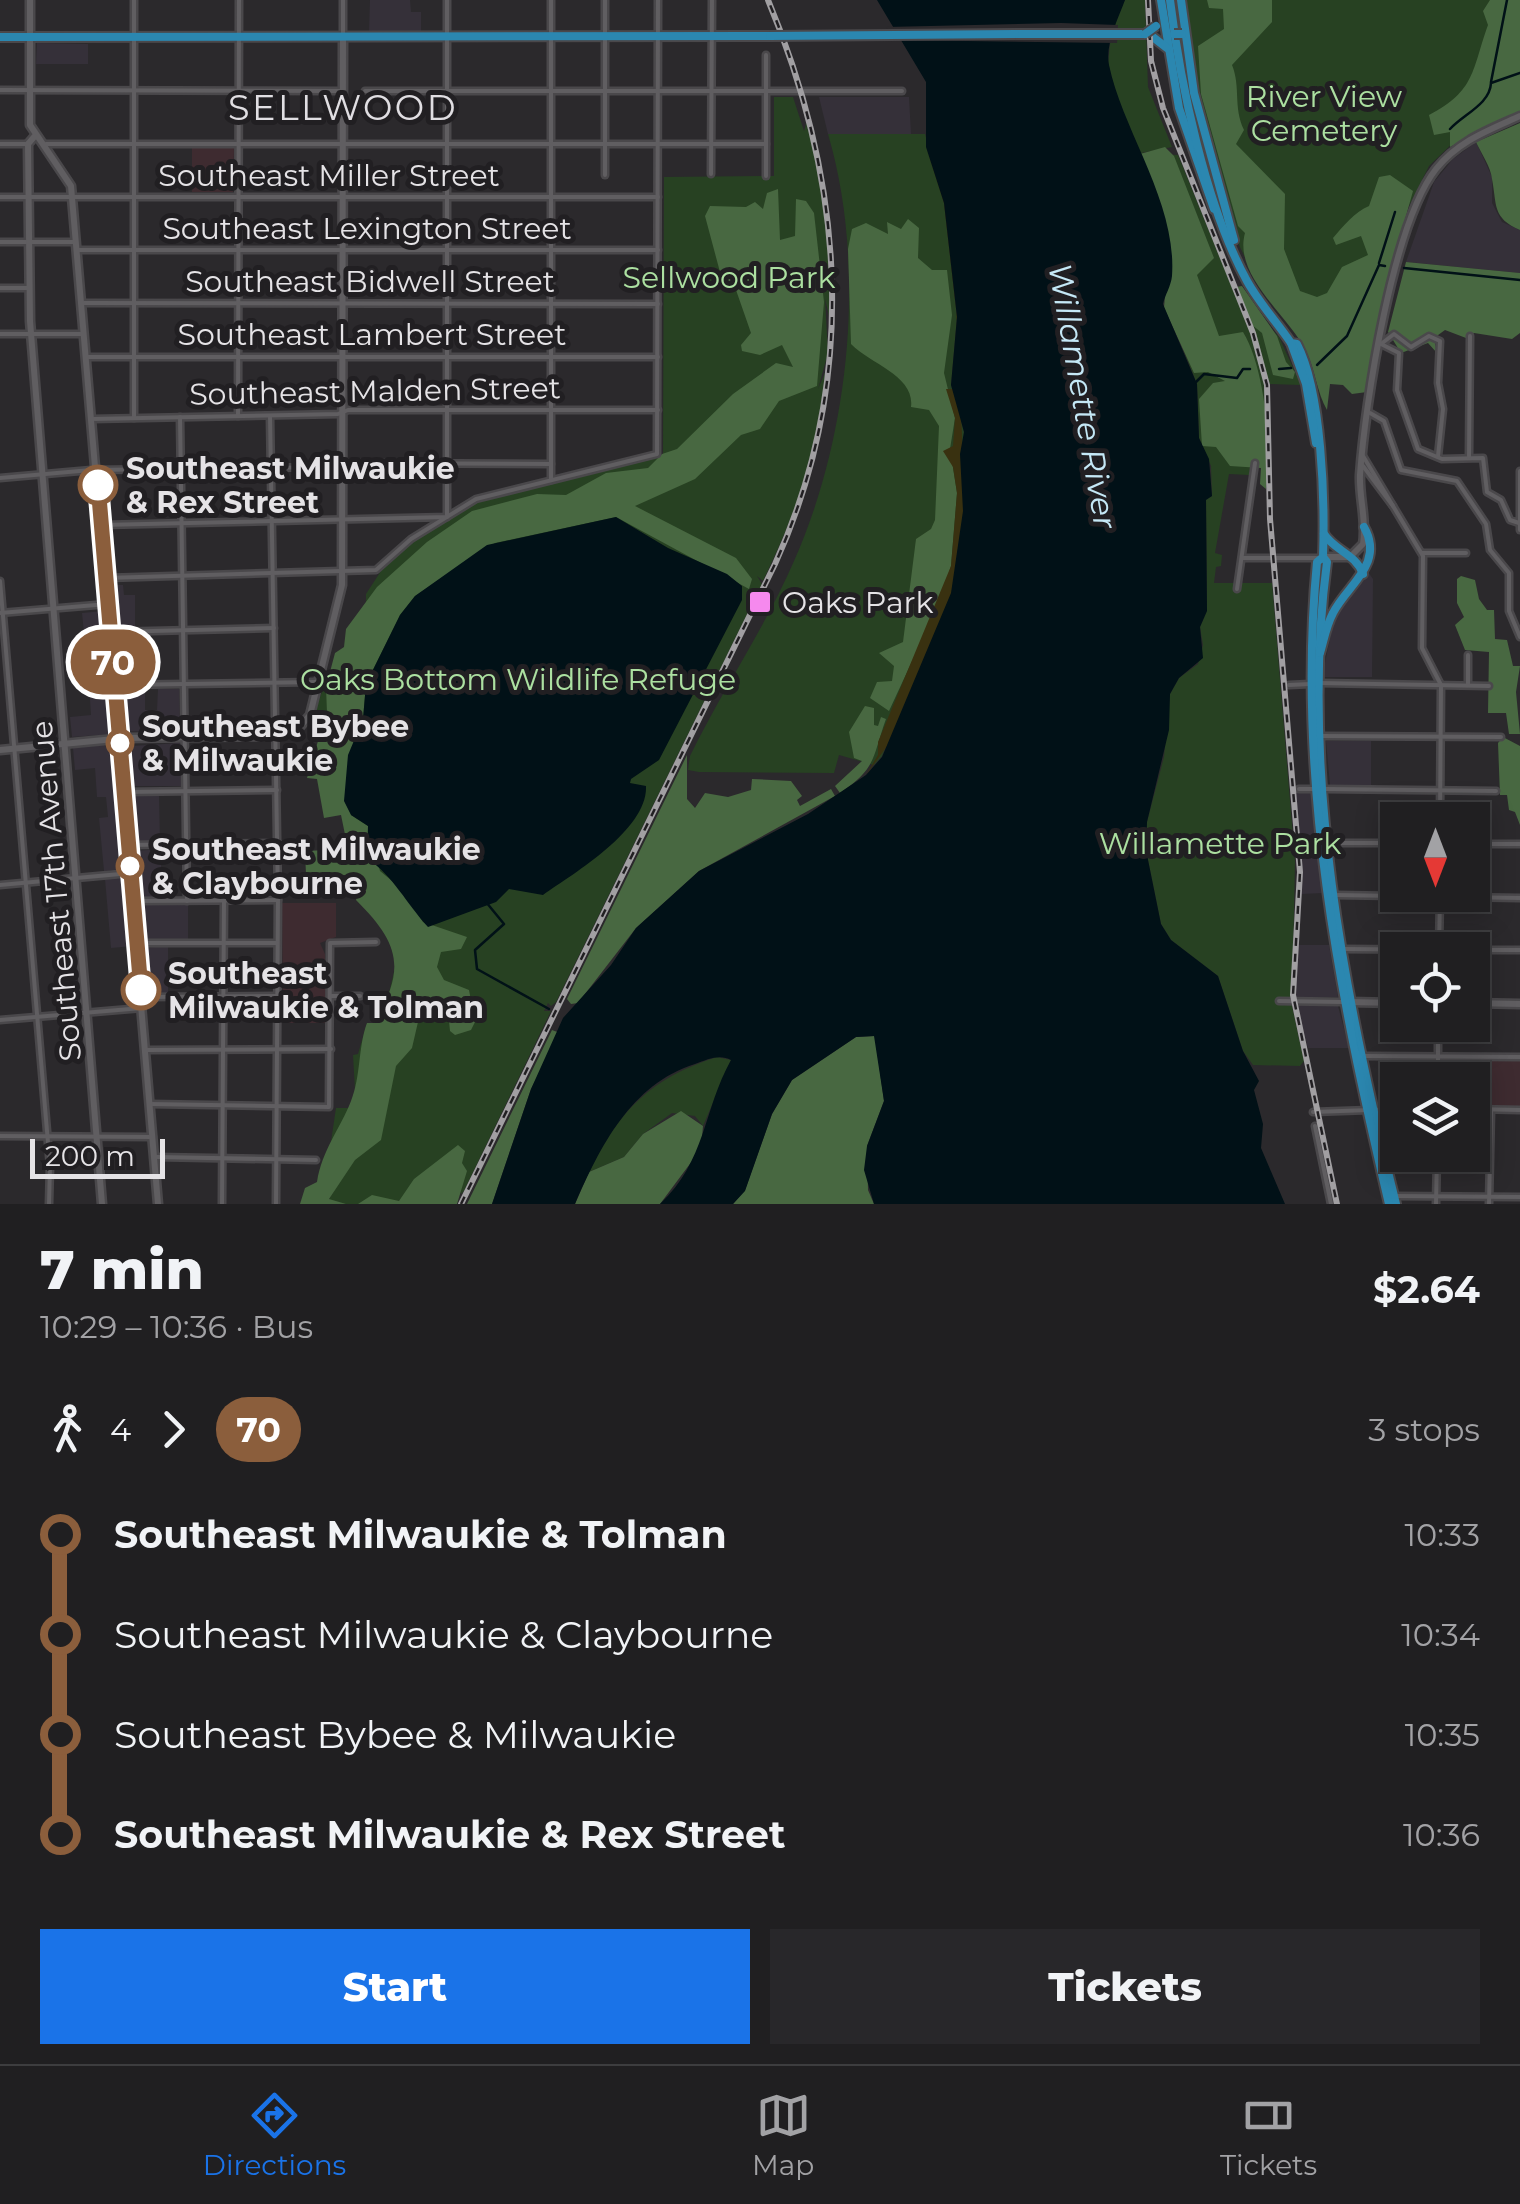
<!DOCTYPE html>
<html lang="en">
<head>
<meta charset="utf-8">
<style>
  :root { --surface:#201f21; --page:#28272a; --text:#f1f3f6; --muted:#a2a2a5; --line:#3d3d3f; --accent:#1a73e8 }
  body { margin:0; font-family:Montserrat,sans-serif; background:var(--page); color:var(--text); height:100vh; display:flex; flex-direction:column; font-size:38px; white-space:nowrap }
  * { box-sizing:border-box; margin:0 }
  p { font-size:32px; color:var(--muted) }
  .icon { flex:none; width:55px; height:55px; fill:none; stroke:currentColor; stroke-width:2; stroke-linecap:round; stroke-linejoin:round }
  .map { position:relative; height:1204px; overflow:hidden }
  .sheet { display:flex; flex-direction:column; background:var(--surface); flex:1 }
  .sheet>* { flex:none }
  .badge { padding:0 20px; border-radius:32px; font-size:35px; line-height:65px }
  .needle { width:65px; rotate:180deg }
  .controls { position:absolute; left:1380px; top:802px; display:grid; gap:20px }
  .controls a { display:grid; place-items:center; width:110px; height:110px; border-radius:0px; background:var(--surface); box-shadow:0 5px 25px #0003,0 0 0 2px var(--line); font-size:50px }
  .scale { position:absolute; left:30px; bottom:25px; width:135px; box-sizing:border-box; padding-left:10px; border:5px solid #e5e3e6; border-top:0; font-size:28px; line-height:35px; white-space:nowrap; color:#e5e3e6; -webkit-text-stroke:8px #211f22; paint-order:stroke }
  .map>.badge { position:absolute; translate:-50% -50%; box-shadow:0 0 0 5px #fff }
  .legs { display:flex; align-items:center; gap:15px; height:110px; padding:0 40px; font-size:32px }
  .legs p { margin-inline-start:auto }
  .overview { display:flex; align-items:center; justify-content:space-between; height:170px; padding:0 40px }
  h1 { font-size:55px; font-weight:800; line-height:75px }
  .primary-button { display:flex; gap:20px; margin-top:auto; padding:20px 40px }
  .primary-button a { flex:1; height:115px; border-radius:0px; background:var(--accent); color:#fff; font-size:40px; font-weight:800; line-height:115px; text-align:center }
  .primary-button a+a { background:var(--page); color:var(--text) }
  ul { padding:0 40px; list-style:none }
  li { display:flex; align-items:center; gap:35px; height:100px; font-size:38px }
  li i { display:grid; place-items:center; width:15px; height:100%; margin:0 12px; background:currentColor }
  li i::after { content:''; width:25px; height:25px; margin:-12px; border:8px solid; border-radius:50%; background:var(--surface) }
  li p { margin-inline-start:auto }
  li:first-child i { background:linear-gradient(#0000 50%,currentColor 0) }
  li:last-child i { background:linear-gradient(currentColor 50%,#0000 0) }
  .menu { display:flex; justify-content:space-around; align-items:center; height:140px; border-top:2px solid var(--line); background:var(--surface); font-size:28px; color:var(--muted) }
  .menu a { display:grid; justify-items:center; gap:5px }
  .menu .on { color:var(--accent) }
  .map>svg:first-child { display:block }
</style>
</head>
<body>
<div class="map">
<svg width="1520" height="1204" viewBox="0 0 1520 1204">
  <rect width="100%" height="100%" fill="#2b292c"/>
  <!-- built -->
  <g fill="#353039">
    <path d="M370 0H410L411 12H421V32L369 33Z"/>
    <path d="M37 43 88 44V64H36Z"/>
    <path d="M819 97H909L911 134H828Z"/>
    <path d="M1476 142 1492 177V203L1502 222 1520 230V273L1406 262 1434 182 1453 159Z"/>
    <path d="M1368 572 1373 579 1372 677H1322L1334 619Z"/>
    <path d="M111 585H123L124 595H135V627L106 628 107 641 85 643 82 613 113 610Z"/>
    <path d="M96 683 97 687 109 686 114 734 72 737 70 717 91 715 89 684Z"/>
    <path d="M145 689V710H157L158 689H179L180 733 124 731 120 690Z"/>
    <path d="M1326 741H1371V786L1330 785Z"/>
    <path d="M180 743 181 786H129L126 757 131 746Z"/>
    <path d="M104 745 116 756 125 869 104 871 99 818 108 817 106 797H97L95 768 75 770 73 748Z"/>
    <path d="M1294 791H1316L1323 893 1301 894Z"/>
    <path d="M130 795H159L160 842 132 841Z"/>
    <path d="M161 849V882H154V901H188V943L142 944 134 851Z"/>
    <path d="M127 878 133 946 111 948 105 879Z"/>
    <path d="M1296 945H1329L1338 997H1295Z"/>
    <path d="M168 946V994H148L141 948Z"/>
    <path d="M1296 1005 1338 1006 1349 1048H1308Z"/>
  </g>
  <!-- education -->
  <g fill="#3e2b30">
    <path d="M192 147H234L233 192H192Z"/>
    <path d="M282 903H336V937L320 943 325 954 326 1023H283Z"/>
    <path d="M1442 1059 1520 1060V1106H1473L1472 1080H1442Z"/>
  </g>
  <!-- green -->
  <g fill="#274122">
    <path d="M1125 0H1145L1148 87 1172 147 1141 153 1178 155 1232 287 1279 337 1301 385 1269 384 1271 459H1252L1249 475 1229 474 1215 553 1222 555 1221 566 1216 567 1214 583H1272L1295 861 1292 1006 1304 1061 1300 1066 1253 1065 1243 1051 1218 976 1171 940 1161 924 1146 850 1147 822 1164 757 1170 694 1179 678 1198 664 1203 645 1200 627 1207 610 1206 499 1212 496 1211 466 1199 438 1197 384 1179 339 1151 180 1119 106 1108 63 1112 26Z"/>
    <path d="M1186 0H1520L1457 139 1429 166 1410 204 1305 343 1254 276 1239 245 1201 97 1186 24Z"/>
    <path d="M774 97H793L804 131 808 117C822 186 832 253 831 324L825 299 828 353 818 389 827 368C825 441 794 516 763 581L757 576 762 584 556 1002 551 1006 548 1003 544 1011H551L464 1191 461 1194 460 1185 449 1204H334L329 1199 334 1191 329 1155 336 1108H356L353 1055 358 1054 367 1023H374L387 1002 396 963 388 936 366 903 337 726 309 727 328 675H333L366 604V594L381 571 412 543 476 502 663 456 664 177 774 176Z"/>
    <path d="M828 134H925L944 203 957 317 951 385 964 432 963 511 957 568 882 756 874 765 839 755 834 773 699 772 688 770 690 756C722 690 765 628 794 561 850 435 867 266 828 134Z"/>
    <path d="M717 1057 731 1060 703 1126 695 1116 672 1113 643 1134 624 1157 589 1172C619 1110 651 1078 717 1057Z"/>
  </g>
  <!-- forest -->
  <g fill="#486841">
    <path d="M1207 0H1272V22L1232 65C1241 87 1233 107 1244 130L1236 144 1285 194 1284 249 1300 291 1317 297 1327 293 1342 267 1368 255 1361 236 1336 245 1333 238C1343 226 1355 212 1369 206L1379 177 1390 175 1413 191 1388 281 1367 392 1352 394 1343 385 1330 384 1327 410C1317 393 1315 369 1306 351 1289 316 1233 276 1245 233L1238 226 1201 94 1198 46 1224 29 1223 9 1209 8Z"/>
    <path d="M1490 0H1520V111L1450 147V132L1434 135 1429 115C1476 91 1472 69 1488 25L1483 11Z"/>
    <path d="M1520 123V230C1492 218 1497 205 1492 179 1491 167 1481 153 1476 142Z"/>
    <path d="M1165 147 1174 156 1214 258 1197 275 1219 336 1243 332C1265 368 1272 447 1266 489L1260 484 1261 468 1230 466 1216 447 1202 446 1199 399 1213 383 1225 381 1208 372 1194 373 1164 308 1169 246 1157 194 1140 154Z"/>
    <path d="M778 189 780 240 795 236 796 199 806 201 814 213 824 302 817 386 779 401 760 429 741 435 695 479 635 506 736 558 752 579 749 589 616 517 495 543 415 596 400 615 366 684 363 719 354 736 351 815 368 826 380 871 403 890 423 922 467 937 461 949 441 952 437 967 444 980 469 990 475 1022 471 1030 455 1035 450 1031 448 1011 430 1008 418 1022 412 1048 396 1066 381 1140 355 1160 329 1199 346 1204H300L305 1188 317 1182C322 1150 340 1129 351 1101 361 1076 358 1047 367 1023H374C407 968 399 943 356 900L360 883 354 875H340L317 886 306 875 305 851 348 849 341 815 324 818 317 779 307 778 318 741 309 729 327 713 326 687 335 653 344 647 346 629 377 587 427 542 472 511 537 494 566 495 606 473 648 468 662 454 677 449 733 394 776 363 793 367 782 345 760 355 742 351 741 345 751 333 736 290 724 287 705 216 710 206 746 207 755 202 763 209 767 193Z"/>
    <path d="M908 219 919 228 918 258 932 270H947L952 315 944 373 955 418 950 449 957 493 951 566 940 601 889 711 870 698 877 682 892 681 894 666 879 653 903 642 916 539 931 529 935 520 939 426 929 410 911 407C915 376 872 365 851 344L848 249 852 229 866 223 888 234 887 222 901 229Z"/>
    <path d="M1406 262 1520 273V333L1512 339 1474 333 1466 338 1445 330 1434 338 1437 353 1428 343 1401 353 1388 332Z"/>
    <path d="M1242 286 1277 336 1286 362 1295 372 1293 379 1273 375 1262 333 1252 325 1236 287Z"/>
    <path d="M1461 576 1475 580 1479 599 1487 610H1494L1495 639 1507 640 1513 666H1520L1516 692 1520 734H1509L1506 713H1488L1489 652 1465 650 1455 625 1464 617 1457 603V579Z"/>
    <path d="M865 706 874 708V725L878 726 881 717 886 719C872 758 877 768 840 793L835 786 862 761 854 758 849 732Z"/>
    <path d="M1503 737 1520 746V825L1515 812 1509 810 1507 795H1500L1498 743Z"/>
    <path d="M687 755V799L695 808 705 793 728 797 751 790 752 779 791 781 802 796 797 800 800 806 831 789 835 796 699 871 636 928 578 1003 571 1004 567 999Z"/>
    <path d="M552 1030 560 1033 531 1089 492 1204H467Z"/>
    <path d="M875 1036 884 1101 867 1146 868 1190 874 1204H733L745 1190 772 1114 792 1080 856 1037Z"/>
    <path d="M681 1111 703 1126 701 1149 660 1204H575L589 1172 624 1157 643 1134Z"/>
    <path d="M458 1145 465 1151 462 1163 467 1171 457 1204H358L372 1195 399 1201 414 1179Z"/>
  </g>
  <!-- sand -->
  <path fill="#393110" d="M926 147 952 222 965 499 956 586 888 745 866 775 878 755V742L951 566 957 493 953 467 943 451 953 446 955 418 946 389H952L957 317 944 203Z"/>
  <!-- water -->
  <g fill="#011117">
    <path d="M877 0H1125C1118 19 1105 44 1109 65 1123 132 1177 202 1172 276 1171 286 1165 295 1163 304L1197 384 1199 438 1209 459 1212 496 1206 500 1207 611 1200 627 1203 658 1179 678 1170 694 1169 730 1147 822 1146 850 1161 924 1171 940 1218 976 1243 1051 1259 1081 1254 1090 1263 1124 1261 1148 1285 1204H874L864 1170 867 1146 884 1101 874 1036 856 1037 792 1080 772 1114 745 1191 733 1204H660C706 1161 703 1110 731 1060 720 1054 708 1059 695 1064 631 1084 600 1147 575 1204H492L531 1089 563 1018 611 965 636 928 699 871 808 814 866 775 882 757 951 593 963 511 960 454 964 432 951 385 957 317 944 203 926 147V82Z"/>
    <path d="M616 517 668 548 727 574 742 586V600L659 760 631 779 630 783 646 786C648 829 576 872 543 895L509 889 496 902 428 927C406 903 394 877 367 858L368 826 351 815 344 801 348 755 363 719 366 684 400 615 415 596 487 545Z"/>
  </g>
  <!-- pier -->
  <path fill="#2b292c" d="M1061 23 1118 25 1117 43 896 40 886 27Z"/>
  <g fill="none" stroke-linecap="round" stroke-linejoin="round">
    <!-- stream -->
    <g stroke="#011117" stroke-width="2.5">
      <path d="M1491 82 1507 0"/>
      <path d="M1450 129C1464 114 1490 104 1491 83L1520 73"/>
      <path d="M1379 263 1395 212"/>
      <path d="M1404 268 1520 280"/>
      <path d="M1317 365 1347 336 1379 265 1385 266"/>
      <path d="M1279 369 1291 368"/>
      <path d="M1196 382 1204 374 1237 378 1243 369H1250"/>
      <path d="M486 902 504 924 475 950 477 969 549 1009"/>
    </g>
    <defs>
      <g id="street">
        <path d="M343 37V0"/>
        <path d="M0 90 343 91"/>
        <path d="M365 91H902"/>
        <path d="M0 144H28"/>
        <path d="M46 144H766"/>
        <path d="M711 174 712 0"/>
        <path d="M605 175V0"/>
        <path d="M766 176V55"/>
        <path d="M0 197H658"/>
        <path d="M0 242H76"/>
        <path d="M78 250H658"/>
        <path d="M0 288H29"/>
        <path d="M83 303 658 304"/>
        <path d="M0 334H84"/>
        <path d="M1381 344 1399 353 1397 390 1418 449 1442 459 1483 458 1487 492 1501 500 1510 520 1519 523"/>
        <path d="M1381 344 1394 334 1411 347 1429 336 1440 341 1438 383 1443 409 1438 456"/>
        <path d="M88 357H658"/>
        <path d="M1370 413 1384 421 1401 470 1457 481 1486 524 1490 550 1509 573V611L1520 637"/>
        <path d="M238 416 239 0"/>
        <path d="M270 416 278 897 276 1204"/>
        <path d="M180 417 187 901"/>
        <path d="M134 418V0"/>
        <path d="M92 419 338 414 348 410H658"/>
        <path d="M1363 456 1423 556 1422 648 1441 685 1440 820"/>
        <path d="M1469 457 1470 336"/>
        <path d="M1363 466 1393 506"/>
        <path d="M1520 471V530"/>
        <path d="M0 478 91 470 337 467 348 463 551 464"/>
        <path d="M551 480V0"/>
        <path d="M101 525 447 517V0"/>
        <path d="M1422 553H1466"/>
        <path d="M1242 558H1318"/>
        <path d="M106 578 376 570 411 539 476 499 657 454 658 0"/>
        <path d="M0 581 50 1166 49 1204"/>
        <path d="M1237 589 1255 463"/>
        <path d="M0 613 108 604"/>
        <path d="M110 632 274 628"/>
        <path d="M1468 655V685"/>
        <path d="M1319 683 1489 686"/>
        <path d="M115 685 316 682"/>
        <path d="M1289 685 1310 684"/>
        <path d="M1322 736 1501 737"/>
        <path d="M1299 789H1316"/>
        <path d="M1326 789 1496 791"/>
        <path d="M124 792 277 790"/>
        <path d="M1329 843H1398"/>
        <path d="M1472 844H1520"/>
        <path d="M128 845 278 843"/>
        <path d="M0 885 131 873"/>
        <path d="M1335 895 1520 898"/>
        <path d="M133 901 278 900"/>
        <path d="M137 943H277"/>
        <path d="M1342 949 1467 950"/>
        <path d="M1439 950 1440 895"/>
        <path d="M1472 950H1520"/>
        <path d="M331 996H360"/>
        <path d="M142 997 278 996"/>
        <path d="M1279 1001 1343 1002"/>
        <path d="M0 1020 142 1008"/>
        <path d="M146 1050 331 1049"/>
        <path d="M1365 1056 1520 1057"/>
        <path d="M1438 1080V1025"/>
        <path d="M150 1104 329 1107 330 943 376 942"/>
        <path d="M1472 1109 1520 1110"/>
        <path d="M1313 1112 1398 1109"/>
        <path d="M1315 1126 1331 1204"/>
        <path d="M0 1136 153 1137"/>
        <path d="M156 1157 316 1160"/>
        <path d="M1395 1196 1520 1197"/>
        <path d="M222 1204 224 901"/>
        <path d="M1436 1204 1437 1155"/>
        <path d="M1489 1204 1491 1110"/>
      </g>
      <g id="secondary">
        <path d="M30 0V125L71 186 158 1204"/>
        <path d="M34 137 28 144 30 321 102 1204"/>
        <path d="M1324 557H1350L1363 544C1367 521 1359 498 1360 475 1365 403 1393 223 1436 169 1458 141 1489 130 1520 116"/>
        <path d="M0 750 125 738 282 736 298 729 310 715 342 585 343 37"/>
        <path d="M1349 1002 1398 1003"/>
        <path d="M1472 1003 1520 1004"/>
      </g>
      <g id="primary">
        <path d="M1161 0 1179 108 1214 209"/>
        <path d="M1170 0C1180 83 1206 207 1247 281 1259 303 1277 322 1291 343L1297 344C1322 392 1325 501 1323 557L1327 562C1299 771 1345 1001 1396 1204"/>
        <path d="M1181 0 1194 93 1234 240"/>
        <path d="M1015 34H1145"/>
        <path d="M1149 34 1167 48"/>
        <path d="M0 37 770 36"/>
        <path d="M1291 343 1306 384 1316 443"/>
        <path d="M1324 534C1335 551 1356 554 1363 574"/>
        <path d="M1323 557 1317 562C1296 779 1339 993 1389 1204"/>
        <path d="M1320 653C1324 640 1326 626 1333 613 1347 585 1385 564 1364 527"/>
      </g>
    </defs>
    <!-- street casing -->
    <use href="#street" stroke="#4a484b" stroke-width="9"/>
    <!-- secondary casing -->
    <use href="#secondary" stroke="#4a484b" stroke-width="11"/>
    <!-- primary casing -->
    <use href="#primary" stroke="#4a484b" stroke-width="12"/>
    <!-- street -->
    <use href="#street" stroke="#605e61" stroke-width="4"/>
    <!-- secondary -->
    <use href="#secondary" stroke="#605e61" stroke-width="6"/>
    <!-- primary -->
    <use href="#primary" stroke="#2b87b0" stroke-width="8"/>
    <defs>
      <g id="rail">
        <path d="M1148 0 1151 61 1163 108 1253 333 1267 385 1270 519 1300 872 1293 995 1337 1204"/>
        <path d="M461 1204 775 564C859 379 845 184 768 0"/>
      </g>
    </defs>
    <!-- rail casing -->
    <use href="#rail" stroke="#a19fa2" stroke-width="6"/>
    <!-- rail -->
    <use href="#rail" stroke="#211f22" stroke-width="2.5" stroke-dasharray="8" stroke-linecap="butt"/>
    <defs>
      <g id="primary-bridge">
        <path d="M1145 34 1156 26"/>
        <path d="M1174 34H1182"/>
        <path d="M770 36 1015 34"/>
      </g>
    </defs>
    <!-- primary-bridge casing -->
    <use href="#primary-bridge" stroke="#4a484b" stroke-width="12" stroke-linecap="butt"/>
    <!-- primary-bridge -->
    <use href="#primary-bridge" stroke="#2b87b0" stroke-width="8"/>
  </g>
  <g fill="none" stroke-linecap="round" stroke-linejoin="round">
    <defs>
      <path id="line-1" d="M98 485 141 990"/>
    </defs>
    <!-- line-1 casing -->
    <use href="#line-1" stroke="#fff" stroke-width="22"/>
    <!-- line-1 -->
    <use href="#line-1" stroke="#8b5e3c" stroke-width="15"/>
  </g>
  <!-- markers -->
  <g fill="#fff" stroke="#8b5e3c" stroke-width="5">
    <circle cx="98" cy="485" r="18"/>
    <circle cx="120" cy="743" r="12"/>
    <circle cx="130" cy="866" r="12"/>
    <circle cx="141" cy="990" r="18"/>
  </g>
  <rect fill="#f689ee" stroke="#211f22" stroke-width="4" x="748" y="590" width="24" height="24" rx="5"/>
  <g text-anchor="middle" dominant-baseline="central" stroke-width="10" stroke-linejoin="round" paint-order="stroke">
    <!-- park labels -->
    <g font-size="30" fill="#ace0a1" stroke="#211f22">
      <text x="1324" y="96">River View<tspan x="1324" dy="34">Cemetery</tspan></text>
      <text x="729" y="277">Sellwood Park</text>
      <text x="518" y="679">Oaks Bottom Wildlife Refuge</text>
      <text x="1220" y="843">Willamette Park</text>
    </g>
    <!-- street labels -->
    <g font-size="30" fill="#e5e3e6" stroke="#211f22">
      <text x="329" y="175">Southeast Miller Street</text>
      <text x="367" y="228">Southeast Lexington Street</text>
      <text x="370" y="281">Southeast Bidwell Street</text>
      <text x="372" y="334">Southeast Lambert Street</text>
      <text transform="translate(375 391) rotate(-1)">Southeast Malden Street</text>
      <text transform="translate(56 891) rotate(-95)">Southeast 17th Avenue</text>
    </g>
    <!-- stop labels -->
    <g font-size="30" font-weight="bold" fill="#e5e3e6" stroke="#211f22" text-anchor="start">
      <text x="126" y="468">Southeast Milwaukie<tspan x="126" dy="34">&amp; Rex Street</tspan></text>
      <text x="142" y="726">Southeast Bybee<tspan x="142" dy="34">&amp; Milwaukie</tspan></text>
      <text x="152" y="849">Southeast Milwaukie<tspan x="152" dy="34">&amp; Claybourne</tspan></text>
      <text x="168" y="973">Southeast<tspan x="168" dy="34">Milwaukie &amp; Tolman</tspan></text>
    </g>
    <!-- poi labels -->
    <g font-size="30" fill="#e5e3e6" stroke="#211f22" text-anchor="start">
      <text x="782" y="602">Oaks Park</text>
    </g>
    <!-- water labels -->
    <g font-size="32" font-style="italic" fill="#c5e8f6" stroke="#211f22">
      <text transform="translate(1083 396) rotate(80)">Willamette River</text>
    </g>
    <!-- quarter labels -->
    <g font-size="35" letter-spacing="2.5" fill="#e0dee2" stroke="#211f22">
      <text x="343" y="107">SELLWOOD</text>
    </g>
  </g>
</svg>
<div class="controls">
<a><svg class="needle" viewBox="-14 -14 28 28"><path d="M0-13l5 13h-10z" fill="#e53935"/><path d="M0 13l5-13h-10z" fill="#a2a2a5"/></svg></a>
<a><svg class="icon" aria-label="locate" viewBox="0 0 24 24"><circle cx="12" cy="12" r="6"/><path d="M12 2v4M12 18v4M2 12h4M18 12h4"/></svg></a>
<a><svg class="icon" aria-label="layers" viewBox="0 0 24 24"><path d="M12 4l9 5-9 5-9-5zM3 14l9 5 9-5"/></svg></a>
</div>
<div class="scale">200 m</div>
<b class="badge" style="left:113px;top:662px;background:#8b5e3c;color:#fff">70</b>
</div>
<section class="sheet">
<div class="overview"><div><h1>7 min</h1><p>10:29 – 10:36 · Bus</p></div><b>$2.64</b></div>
<div class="legs"><svg class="icon" aria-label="walk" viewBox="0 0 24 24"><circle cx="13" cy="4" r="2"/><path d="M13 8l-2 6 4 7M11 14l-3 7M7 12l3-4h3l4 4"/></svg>4<svg class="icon" aria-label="forward" viewBox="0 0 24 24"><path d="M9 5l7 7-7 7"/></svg><b class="badge" style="background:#8b5e3c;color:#fff">70</b><p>3 stops</p></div>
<ul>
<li><i style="color:#8b5e3c"></i><b>Southeast Milwaukie &amp; Tolman</b><p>10:33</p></li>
<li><i style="color:#8b5e3c"></i><span>Southeast Milwaukie &amp; Claybourne</span><p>10:34</p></li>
<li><i style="color:#8b5e3c"></i><span>Southeast Bybee &amp; Milwaukie</span><p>10:35</p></li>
<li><i style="color:#8b5e3c"></i><b>Southeast Milwaukie &amp; Rex Street</b><p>10:36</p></li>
</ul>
<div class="primary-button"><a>Start</a><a>Tickets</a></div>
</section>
<nav class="menu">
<a class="on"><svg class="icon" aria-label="directions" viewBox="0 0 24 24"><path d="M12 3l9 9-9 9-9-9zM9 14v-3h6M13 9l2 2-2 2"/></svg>Directions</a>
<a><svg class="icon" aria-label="map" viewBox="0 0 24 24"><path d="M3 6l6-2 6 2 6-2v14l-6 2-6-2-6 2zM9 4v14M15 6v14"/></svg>Map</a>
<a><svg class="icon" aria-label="tickets" viewBox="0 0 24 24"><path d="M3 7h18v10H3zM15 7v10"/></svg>Tickets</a>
</nav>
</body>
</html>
